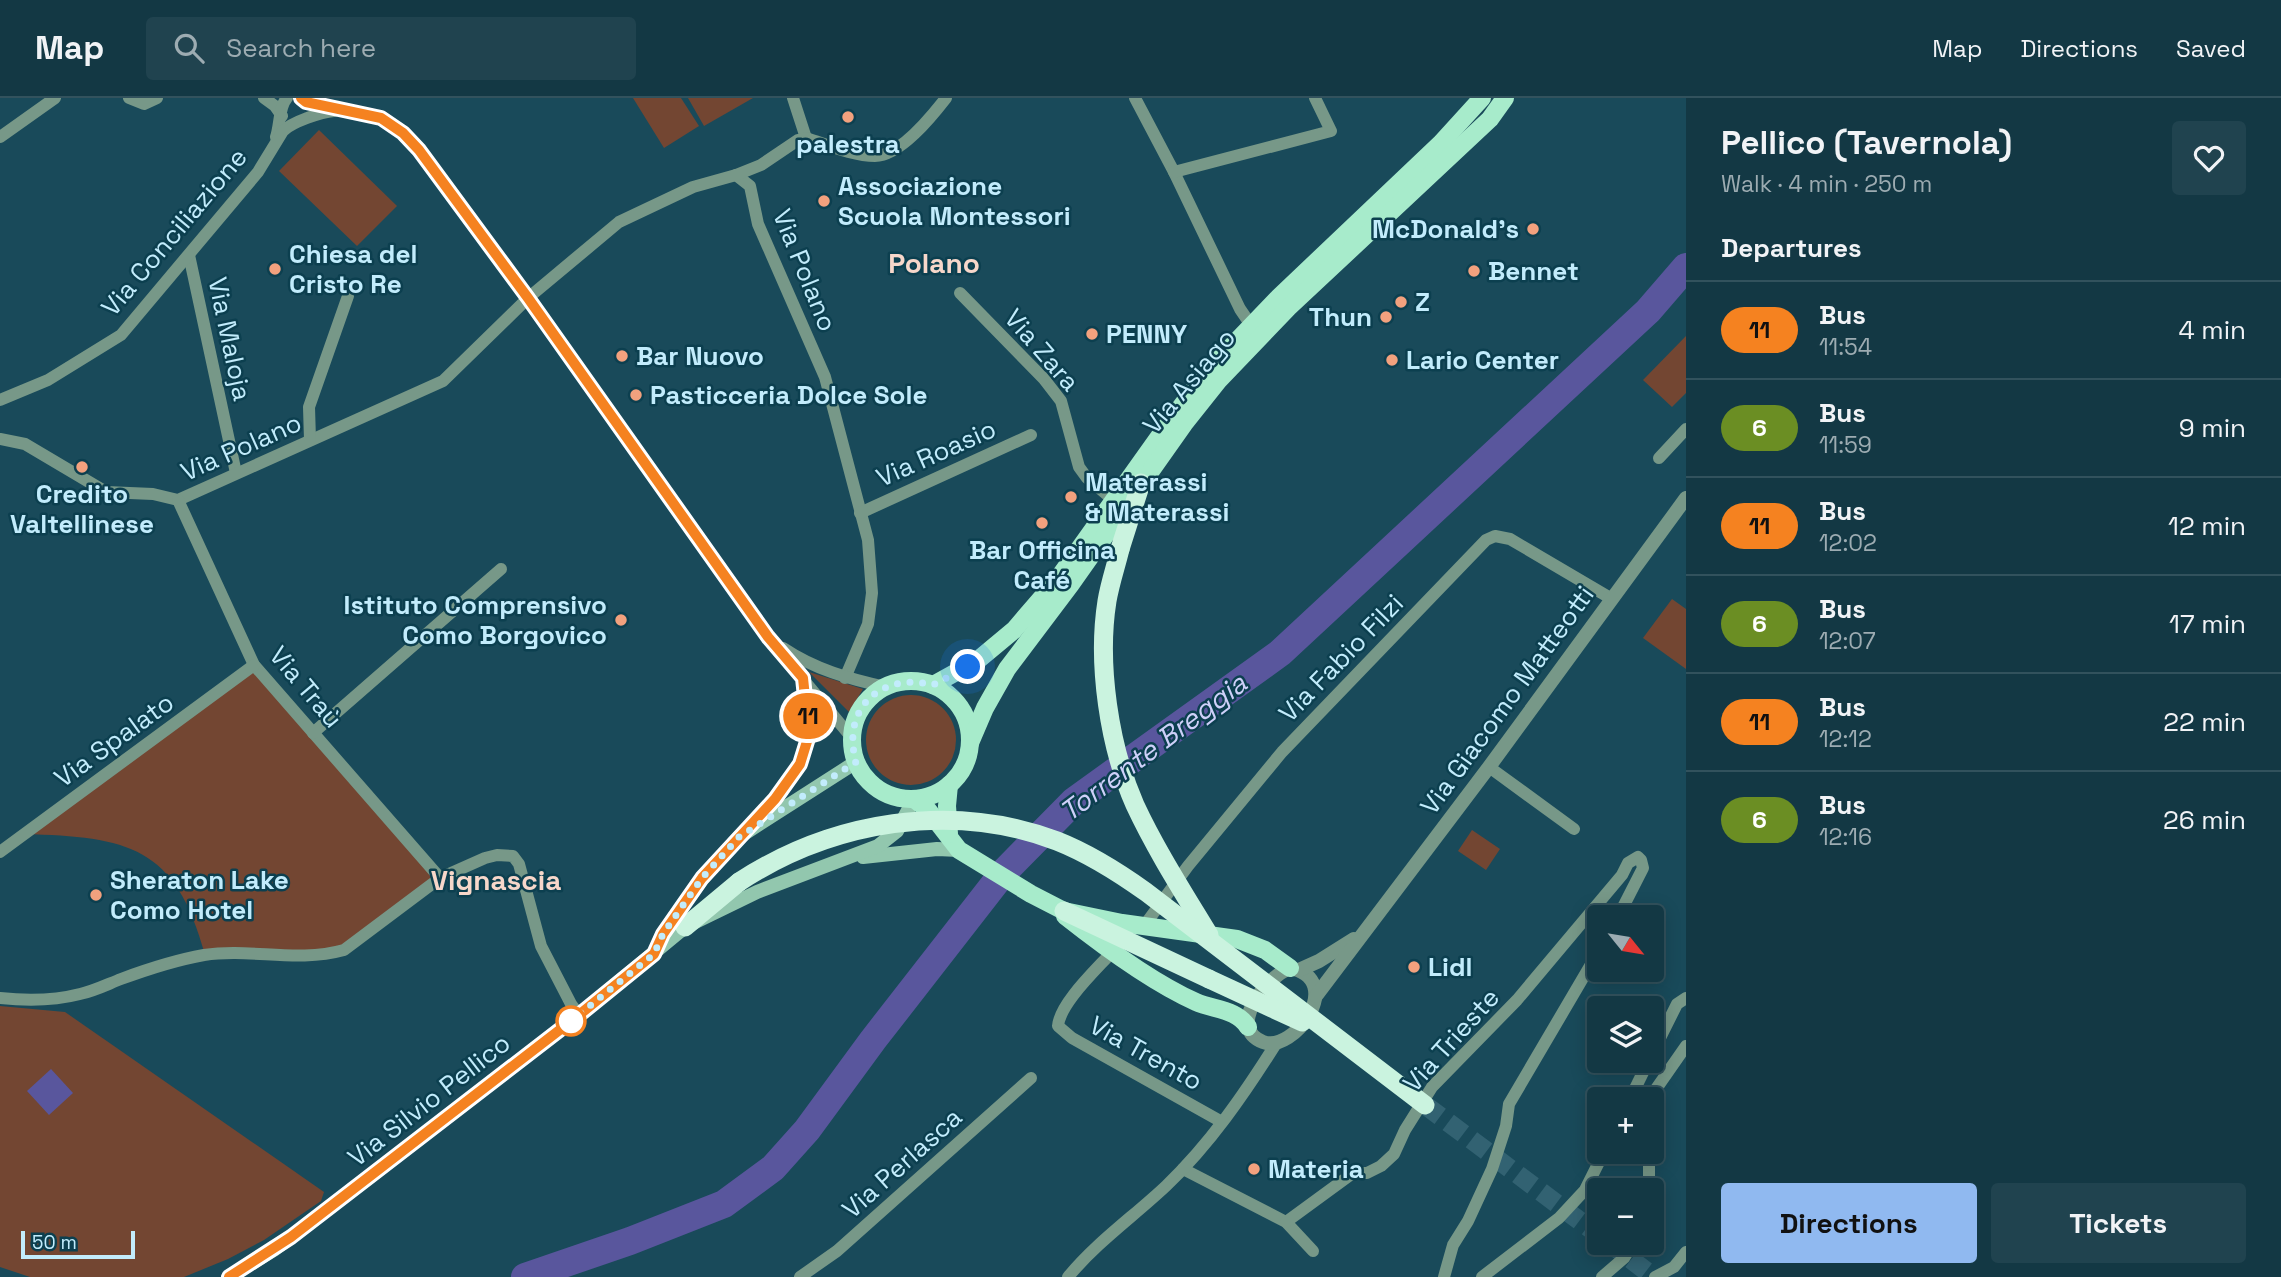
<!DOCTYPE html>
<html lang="en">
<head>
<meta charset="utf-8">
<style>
  :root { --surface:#133844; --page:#20434f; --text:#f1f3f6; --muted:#9dacb2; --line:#32525d; --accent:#90b9f0 }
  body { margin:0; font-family:"Space Grotesk",sans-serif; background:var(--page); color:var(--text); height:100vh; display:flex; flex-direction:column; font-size:26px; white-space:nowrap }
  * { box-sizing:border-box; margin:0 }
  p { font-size:23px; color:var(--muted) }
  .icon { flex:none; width:38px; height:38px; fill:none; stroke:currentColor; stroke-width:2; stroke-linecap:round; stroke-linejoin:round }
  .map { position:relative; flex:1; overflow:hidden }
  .details { display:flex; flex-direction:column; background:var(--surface); width:595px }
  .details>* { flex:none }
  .badge { padding:0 14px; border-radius:23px; font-size:24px; line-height:46px }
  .needle { width:46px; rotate:120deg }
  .buttons { position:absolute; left:1587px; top:807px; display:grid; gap:14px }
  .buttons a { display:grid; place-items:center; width:77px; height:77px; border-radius:7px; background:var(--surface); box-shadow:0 4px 18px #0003,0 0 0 2px var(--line); font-size:35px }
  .scale { position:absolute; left:21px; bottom:18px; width:114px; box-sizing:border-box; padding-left:7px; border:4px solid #c2ecfc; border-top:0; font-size:19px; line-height:24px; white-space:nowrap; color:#c2ecfc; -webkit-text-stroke:5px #0c3f4f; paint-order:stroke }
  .you { position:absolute; width:35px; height:35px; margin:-18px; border:5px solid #fff; border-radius:50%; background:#1a73e8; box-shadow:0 0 0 10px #1a73e833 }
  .map>.badge { position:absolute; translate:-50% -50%; box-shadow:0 0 0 4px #fff }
  h2 { padding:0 35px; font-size:26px; line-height:63px }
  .round { display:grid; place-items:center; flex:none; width:74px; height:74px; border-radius:7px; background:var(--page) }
  .head { display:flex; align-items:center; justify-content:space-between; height:119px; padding:0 35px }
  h1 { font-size:33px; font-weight:700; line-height:52px }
  .cta { display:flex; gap:14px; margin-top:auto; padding:14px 35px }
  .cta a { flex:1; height:80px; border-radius:7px; background:var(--accent); color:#111; font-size:28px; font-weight:700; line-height:80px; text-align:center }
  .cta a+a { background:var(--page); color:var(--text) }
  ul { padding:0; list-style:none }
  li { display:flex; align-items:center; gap:21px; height:98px; padding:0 35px; border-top:2px solid var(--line) }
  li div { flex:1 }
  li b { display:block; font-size:26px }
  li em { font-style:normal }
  li .badge { min-width:77px; font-weight:700; text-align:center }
  header { display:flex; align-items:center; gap:42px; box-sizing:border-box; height:98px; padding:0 35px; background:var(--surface); border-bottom:2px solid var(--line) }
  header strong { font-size:33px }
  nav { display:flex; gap:38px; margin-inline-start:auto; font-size:24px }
  .search { width:490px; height:63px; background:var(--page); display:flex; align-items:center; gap:18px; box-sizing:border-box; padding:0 24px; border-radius:7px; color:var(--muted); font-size:26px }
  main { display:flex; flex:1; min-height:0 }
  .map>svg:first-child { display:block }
</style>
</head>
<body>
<header>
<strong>Map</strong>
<div class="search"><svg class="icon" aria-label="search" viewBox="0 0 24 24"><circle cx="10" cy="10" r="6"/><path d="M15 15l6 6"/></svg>Search here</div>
<nav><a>Map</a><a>Directions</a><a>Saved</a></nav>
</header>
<main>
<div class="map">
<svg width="1686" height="1179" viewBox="0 0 1686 1179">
  <rect width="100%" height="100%" fill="#194a5a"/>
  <!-- green -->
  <g fill="#734632">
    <path d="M633 0H681L699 28 664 50Z"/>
    <path d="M688 0H753L704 28Z"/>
    <path d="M319 32 397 108 357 148 279 73Z"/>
    <path d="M1686 238V295L1672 309 1643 282Z"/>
    <path d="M1672 501 1686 511V571L1643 540Z"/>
    <path d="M254 567 440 780 344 852 205 857C176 748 128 739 24 736Z"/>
    <path d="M809 574 863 591 849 614Z"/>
    <circle cx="911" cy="642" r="45"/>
    <path d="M1472 732 1500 751 1486 772 1458 753Z"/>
    <path d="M0 908 65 914 324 1094 321 1103 264 1142 228 1161 184 1179H30L0 1169Z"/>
  </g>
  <!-- water -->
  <path fill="#59569d" d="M51 971 73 995 49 1017 27 993Z"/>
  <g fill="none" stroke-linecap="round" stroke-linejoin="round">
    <!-- river -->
    <path stroke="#59569d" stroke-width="28" d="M525 1179 630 1143 724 1106 773 1070 807 1032 873 942 1003 775 1074 703 1280 555 1648 213 1686 169"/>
    <!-- trunk-tunnel -->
    <g stroke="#326272" stroke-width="19" stroke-dasharray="19 10" stroke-linecap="butt">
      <path d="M1425 1007 1600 1138"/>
      <path d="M1608 1144 1654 1179"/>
    </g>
    <!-- minor -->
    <g stroke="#779888" stroke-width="12">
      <path d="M129 0 144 6 157 0"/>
      <path d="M264 0 275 8 282 18"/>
      <path d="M301 0 306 4 381 20 403 35 419 52 528 200 768 539 852 640"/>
      <path d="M793 0 806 40"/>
      <path d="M1135 0 1174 74 1240 211 1255 233"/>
      <path d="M0 39 55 0"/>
      <path d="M276 39C280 27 279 8 287 0"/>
      <path d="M1174 74 1331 33 1315 0"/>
      <path d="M736 77 750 88 758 126 825 279 868 442 872 495 868 526 845 580"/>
      <path d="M189 157 236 375"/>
      <path d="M960 195 1044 281 1061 303 1079 369 1087 380 1118 406"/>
      <path d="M0 302 48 282 121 237 258 74 283 33C292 24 321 14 334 13"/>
      <path d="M0 341 25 346 106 394 153 396 178 402 443 283 528 200 619 124 693 89 736 77 761 67 798 42 806 40C828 47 853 58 875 58 900 58 932 18 946 0"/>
      <path d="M310 342 309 309 348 198"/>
      <path d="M1659 360 1686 331"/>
      <path d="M178 402 254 567 440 780"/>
      <path d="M860 415 1031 337"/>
      <path d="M783 550C814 571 849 581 886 589"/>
      <path d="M313 635 501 471"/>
      <path d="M1489 669 1574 731"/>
      <path d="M750 728C774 702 806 673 809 636 810 618 806 598 803 581"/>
      <path d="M0 754 254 567"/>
      <path d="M1144 828 1188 768 1282 654 1486 442 1495 438 1510 441 1612 501"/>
      <path d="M1112 854C1096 872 1060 905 1058 928L1072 940 1222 1024"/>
      <path d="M0 900C27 903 53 903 80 896 94 893 108 886 121 881 148 871 176 862 204 857 251 850 297 865 344 852L440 780 485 760 497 757 513 758 519 766 541 848 571 906 579 917"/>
      <path d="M1652 956 1677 906 1686 900"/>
      <path d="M1630 1001 1649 962"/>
      <path d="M1652 1013 1656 991 1686 948"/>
      <path d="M1183 1071 1286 1124 1313 1153"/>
      <path d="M1649 1092V1054"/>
      <path d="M1286 1124 1353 1075H1367L1381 1068 1394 1056 1405 1032 1432 989 1517 902 1622 777 1628 765 1638 759 1641 762 1643 770 1618 819"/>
      <path d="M800 1179 837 1153 1031 980"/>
      <path d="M1068 1179C1097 1144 1133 1119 1166 1088 1210 1046 1245 995 1277 944"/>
      <path d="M1444 1179 1453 1147 1468 1123 1492 1071 1506 1028 1509 1006 1600 851"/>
      <path d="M1482 1179 1559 1120 1585 1092 1604 1054"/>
      <path d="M1602 1179 1624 1160 1634 1144"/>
      <path d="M1655 1179 1674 1169 1686 1154"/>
    </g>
    <!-- tertiary -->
    <g stroke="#779888" stroke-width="14">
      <path d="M1290 870C1347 882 1294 956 1263 944 1225 929 1268 878 1290 870Z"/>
      <path d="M1299 872 1319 863 1354 841"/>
      <path d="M1316 898 1489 669 1686 400"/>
    </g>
    <!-- secondary -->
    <g stroke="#92c7ae" stroke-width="14">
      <path d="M863 759 937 751 959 752"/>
      <path d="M658 848 663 836 702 781 739 739 856 664"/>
      <path d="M229 1179 275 1151 324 1114 579 917 685 829 757 794 878 748 897 733 914 701"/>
    </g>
    <!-- primary -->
    <g stroke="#a7ebcb" stroke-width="18">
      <circle cx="911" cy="642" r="59"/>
      <path d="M933 587 978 562 1014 532 1057 482 1171 322 1208 273 1279 199 1441 45 1482 0"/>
      <path d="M970 645 985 610 1007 571 1071 486 1184 326 1219 282 1288 210 1490 21 1505 0"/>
      <path d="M914 701 928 712 959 752 1031 796 1064 813 1122 825 1237 841 1265 852 1290 870"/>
      <path d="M949 736 947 708 949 687"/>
      <path d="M1065 818C1103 848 1151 884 1196 904 1214 912 1237 911 1248 929"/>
    </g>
    <!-- trunk -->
    <g stroke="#caf3df" stroke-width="19">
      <path d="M1120 451 1141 385"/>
      <path d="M1064 813 1209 881"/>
      <path d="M685 829 739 784"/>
    </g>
    <!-- trunk-bridge -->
    <g stroke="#caf3df" stroke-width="19">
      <path d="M1120 451C1116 468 1110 485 1107 503 1097 566 1109 648 1135 707 1156 752 1183 794 1209 837"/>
      <path d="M739 784C832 723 952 703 1057 743 1090 756 1118 774 1146 794L1425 1007"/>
      <path d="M1209 881 1302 924"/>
    </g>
  </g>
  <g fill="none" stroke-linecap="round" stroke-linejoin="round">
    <defs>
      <path id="line" d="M229 1179 291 1139 579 917 654 856 663 836 702 780 775 701 800 666 809 637 803 580 768 539 528 200 419 52 403 35 381 20 306 4 301 0"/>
    </defs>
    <!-- line casing -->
    <use href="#line" stroke="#fff" stroke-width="16"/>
    <!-- line -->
    <use href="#line" stroke="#f58220" stroke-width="10"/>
    <!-- walk -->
    <path stroke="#c2ecfc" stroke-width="7" stroke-dasharray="0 12.6" d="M571 923 654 856 663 836 702 780 739 739 856 664C841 610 881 574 933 587L968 569"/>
  </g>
  <!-- markers -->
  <g fill="#f2a17e" stroke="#0c3f4f" stroke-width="2.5">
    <circle cx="848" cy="19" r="7"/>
    <circle cx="824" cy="103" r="7"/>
    <circle cx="1533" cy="131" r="7"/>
    <circle cx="275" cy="171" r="7"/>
    <circle cx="1474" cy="173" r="7"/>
    <circle cx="1401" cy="204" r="7"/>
    <circle cx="1386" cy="219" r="7"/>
    <circle cx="1092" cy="236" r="7"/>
    <circle cx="622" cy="258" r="7"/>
    <circle cx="1392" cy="262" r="7"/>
    <circle cx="636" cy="297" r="7"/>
    <circle cx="82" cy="369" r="7"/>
    <circle cx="1071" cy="399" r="7"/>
    <circle cx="1042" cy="425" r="7"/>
    <circle cx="621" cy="522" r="7"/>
    <circle cx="96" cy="797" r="7"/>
    <circle cx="1414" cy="869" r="7"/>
    <circle cx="1254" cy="1071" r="7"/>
  </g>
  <circle fill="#fff" stroke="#f58220" stroke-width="3.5" cx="571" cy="923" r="14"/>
  <g text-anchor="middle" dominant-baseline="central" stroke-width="5" stroke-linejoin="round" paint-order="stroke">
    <!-- poi labels -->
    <g font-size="26" font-weight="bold" fill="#c2ecfc" stroke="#0c3f4f" text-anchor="start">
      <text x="848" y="46" text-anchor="middle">palestra</text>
      <text x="838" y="88">Associazione<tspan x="838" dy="30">Scuola Montessori</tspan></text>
      <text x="1519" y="131" text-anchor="end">McDonald's</text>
      <text x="289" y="156">Chiesa del<tspan x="289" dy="30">Cristo Re</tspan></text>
      <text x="1488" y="173">Bennet</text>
      <text x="1415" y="204">Z</text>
      <text x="1372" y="219" text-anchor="end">Thun</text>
      <text x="1106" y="236">PENNY</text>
      <text x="636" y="258">Bar Nuovo</text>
      <text x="1406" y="262">Lario Center</text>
      <text x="650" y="297">Pasticceria Dolce Sole</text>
      <text x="1085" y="384">Materassi<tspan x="1085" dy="30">&amp; Materassi</tspan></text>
      <text x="82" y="396" text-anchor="middle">Credito<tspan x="82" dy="30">Valtellinese</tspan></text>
      <text x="1042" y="452" text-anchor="middle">Bar Officina<tspan x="1042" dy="30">Café</tspan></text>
      <text x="607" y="507" text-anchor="end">Istituto Comprensivo<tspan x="607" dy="30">Como Borgovico</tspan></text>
      <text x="110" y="782">Sheraton Lake<tspan x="110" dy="30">Como Hotel</tspan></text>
      <text x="1428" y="869">Lidl</text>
      <text x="1268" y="1071">Materia</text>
    </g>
    <!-- street labels -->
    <g font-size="26" fill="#c2ecfc" stroke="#0c3f4f">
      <text transform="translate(174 134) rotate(-50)">Via Conciliazione</text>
      <text transform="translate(805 172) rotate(68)">Via Polano</text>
      <text transform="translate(230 241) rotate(78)">Via Maloja</text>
      <text transform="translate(1042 252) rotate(49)">Via Zara</text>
      <text transform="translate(1189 283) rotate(-50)">Via Asiago</text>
      <text transform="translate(241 349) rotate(-24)">Via Polano</text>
      <text transform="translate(936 355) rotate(-24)">Via Roasio</text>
      <text transform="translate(1341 560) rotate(-46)">Via Fabio Filzi</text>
      <text transform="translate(306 589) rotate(50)">Via Traù</text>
      <text transform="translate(1507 602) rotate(-54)">Via Giacomo Matteotti</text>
      <text transform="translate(114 642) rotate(-36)">Via Spalato</text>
      <text transform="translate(1451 942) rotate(-48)">Via Trieste</text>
      <text transform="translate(1146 955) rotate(29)">Via Trento</text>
      <text transform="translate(429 1002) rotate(-38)">Via Silvio Pellico</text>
      <text transform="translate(902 1065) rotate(-42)">Via Perlasca</text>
    </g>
    <!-- neighbourhood labels -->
    <g font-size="28" font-weight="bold" fill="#f7d7ca" stroke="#0c3f4f">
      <text x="934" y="165">Polano</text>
      <text x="496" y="782">Vignascia</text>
    </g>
    <!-- water labels -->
    <g font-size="28" font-style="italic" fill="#ced0f9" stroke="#0c3f4f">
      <text transform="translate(1153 649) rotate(-37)">Torrente Breggia</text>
    </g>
  </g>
</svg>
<div class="buttons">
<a><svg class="needle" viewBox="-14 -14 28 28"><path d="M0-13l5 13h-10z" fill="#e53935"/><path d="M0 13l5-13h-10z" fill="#9dacb2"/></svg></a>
<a><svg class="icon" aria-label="layers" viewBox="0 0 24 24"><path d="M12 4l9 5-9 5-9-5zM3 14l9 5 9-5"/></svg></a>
<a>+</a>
<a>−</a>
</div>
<div class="scale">50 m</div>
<div class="you" style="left:968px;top:569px"></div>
<b class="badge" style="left:808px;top:618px;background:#f58220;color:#111">11</b>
</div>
<section class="details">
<div class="head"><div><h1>Pellico (Tavernola)</h1><p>Walk · 4 min · 250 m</p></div><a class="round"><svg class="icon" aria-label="heart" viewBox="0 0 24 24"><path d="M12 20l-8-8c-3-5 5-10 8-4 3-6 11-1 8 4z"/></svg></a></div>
<h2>Departures</h2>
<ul>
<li><span class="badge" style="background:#f58220;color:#111">11</span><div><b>Bus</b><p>11:54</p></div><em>4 min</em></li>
<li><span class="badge" style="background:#6b8e23;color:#fff">6</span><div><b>Bus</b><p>11:59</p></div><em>9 min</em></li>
<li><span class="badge" style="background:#f58220;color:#111">11</span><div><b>Bus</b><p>12:02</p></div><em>12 min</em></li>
<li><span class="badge" style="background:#6b8e23;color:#fff">6</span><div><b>Bus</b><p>12:07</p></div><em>17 min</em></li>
<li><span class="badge" style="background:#f58220;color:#111">11</span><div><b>Bus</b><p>12:12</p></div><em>22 min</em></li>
<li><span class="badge" style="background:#6b8e23;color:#fff">6</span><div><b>Bus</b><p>12:16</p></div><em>26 min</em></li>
</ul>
<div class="cta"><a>Directions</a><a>Tickets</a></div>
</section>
</main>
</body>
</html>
